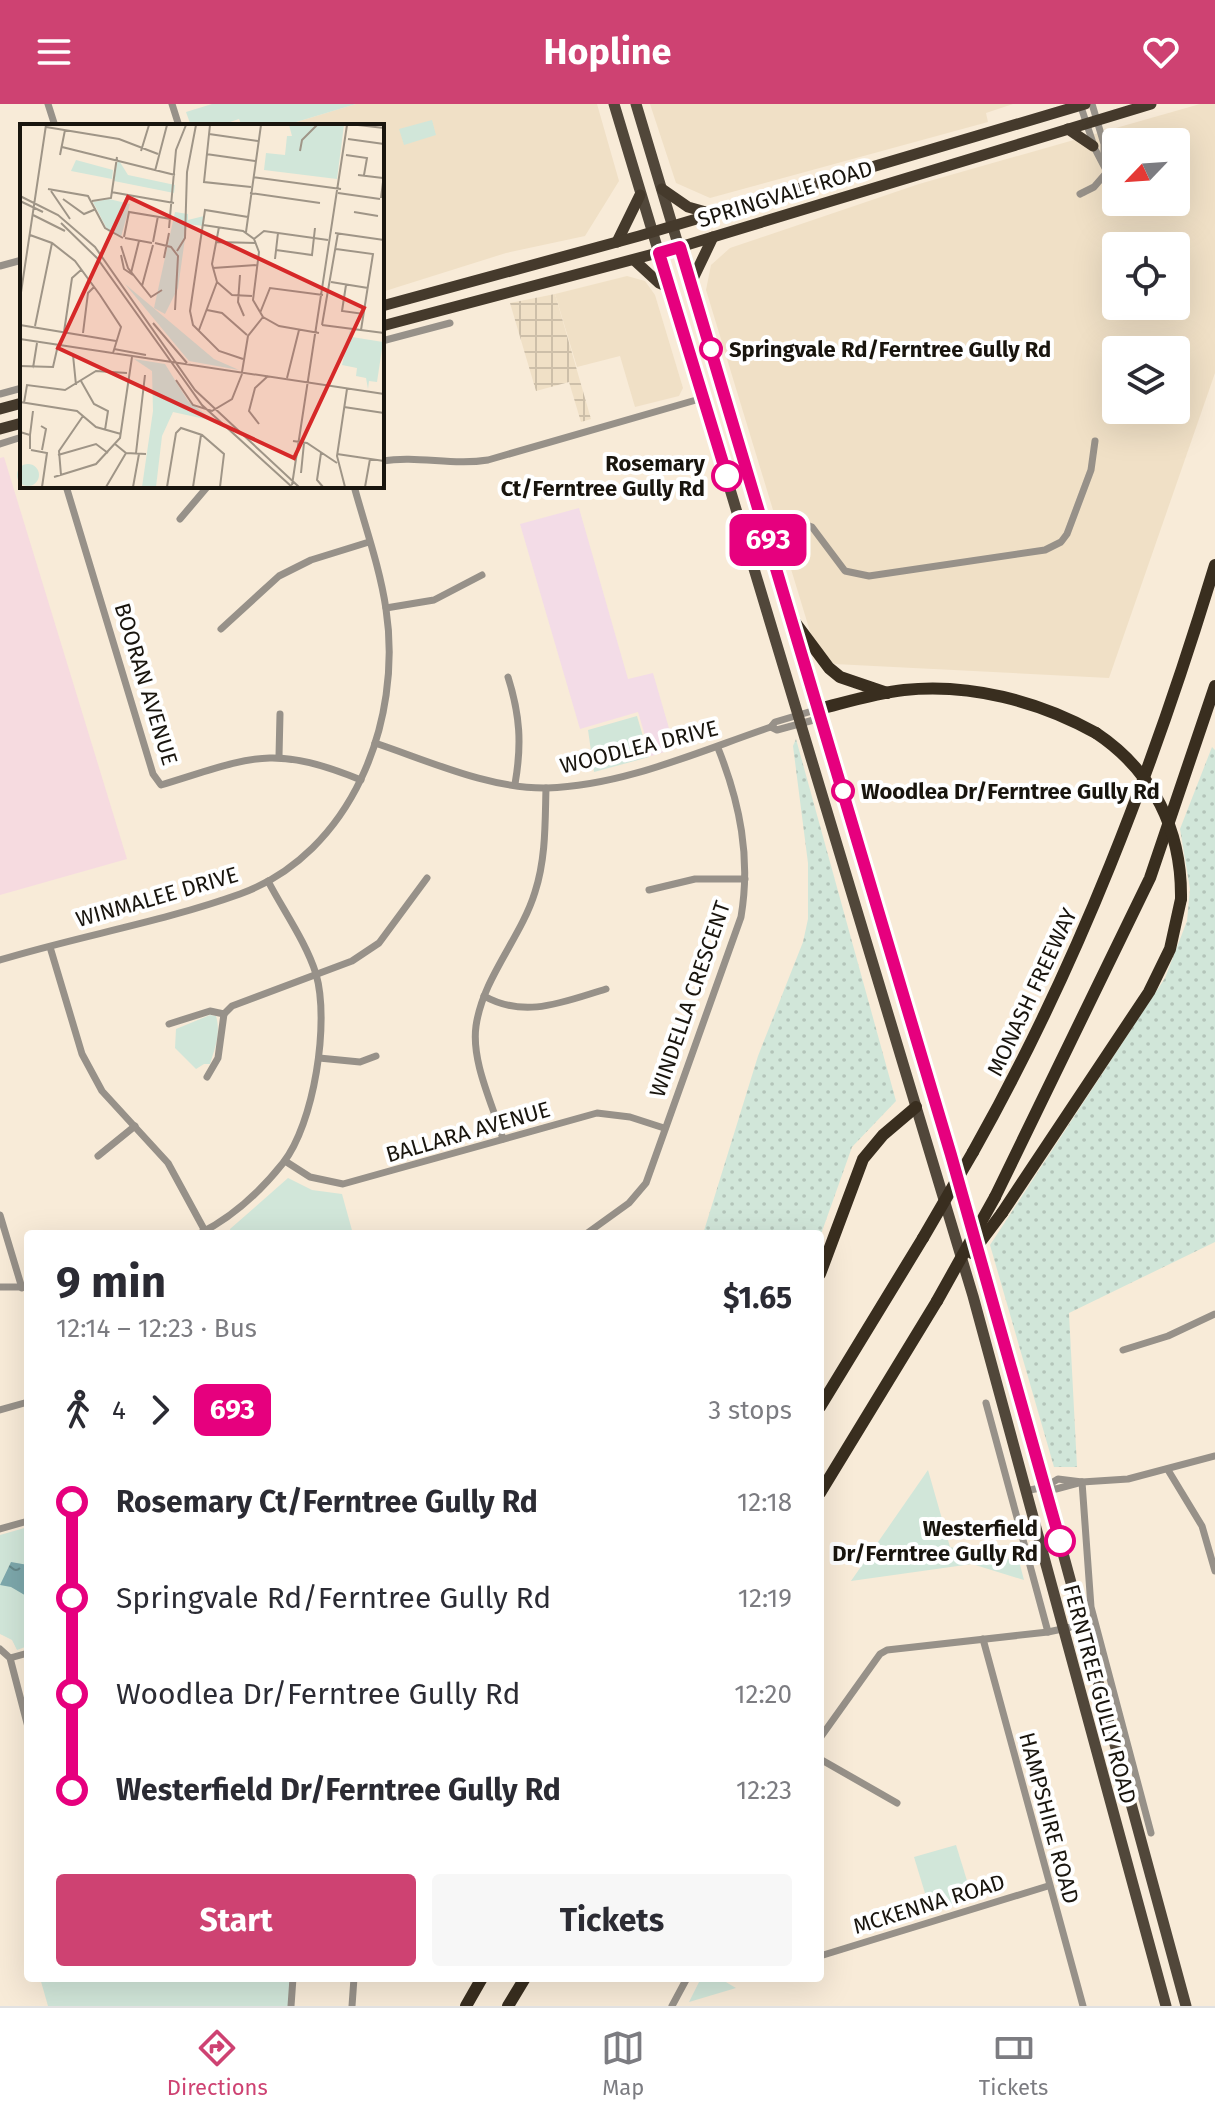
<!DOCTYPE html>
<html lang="en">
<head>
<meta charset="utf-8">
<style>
  :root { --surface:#fff; --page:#f7f7f7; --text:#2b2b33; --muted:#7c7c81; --line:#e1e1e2; --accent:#ce4272 }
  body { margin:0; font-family:"Fira Sans",sans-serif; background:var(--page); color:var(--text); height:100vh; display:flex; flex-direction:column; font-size:30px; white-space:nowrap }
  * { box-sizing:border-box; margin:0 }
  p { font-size:26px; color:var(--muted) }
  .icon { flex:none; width:44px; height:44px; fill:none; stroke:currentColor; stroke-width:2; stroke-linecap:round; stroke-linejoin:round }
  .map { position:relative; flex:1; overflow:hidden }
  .sheet { position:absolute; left:24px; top:1126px; width:800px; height:752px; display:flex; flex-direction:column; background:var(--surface); border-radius:8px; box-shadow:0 8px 32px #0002 }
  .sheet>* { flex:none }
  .badge { padding:0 16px; border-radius:12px; font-size:28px; line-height:52px }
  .needle { width:52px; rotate:245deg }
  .buttons { position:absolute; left:1102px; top:24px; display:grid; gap:16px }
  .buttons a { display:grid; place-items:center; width:88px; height:88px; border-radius:8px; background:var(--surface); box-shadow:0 8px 32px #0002; font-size:40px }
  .map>.badge { position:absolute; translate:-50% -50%; box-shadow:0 0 0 4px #fff }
  .legs { display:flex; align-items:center; gap:12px; height:88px; padding:0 32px; font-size:26px }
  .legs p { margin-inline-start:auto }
  .overview { display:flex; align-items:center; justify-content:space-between; height:136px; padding:0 32px }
  h1 { font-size:44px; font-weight:700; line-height:60px }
  .cta { display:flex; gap:16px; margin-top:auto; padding:16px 32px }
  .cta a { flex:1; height:92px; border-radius:8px; background:var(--accent); color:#fff; font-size:32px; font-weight:700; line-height:92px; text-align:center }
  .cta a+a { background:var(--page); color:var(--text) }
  ul { padding:0 32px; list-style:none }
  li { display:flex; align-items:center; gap:28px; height:96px; font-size:30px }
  li i { display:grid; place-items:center; width:12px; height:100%; margin:0 10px; background:currentColor }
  li i::after { content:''; width:20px; height:20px; margin:-10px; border:6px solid; border-radius:50%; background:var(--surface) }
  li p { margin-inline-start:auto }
  li:first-child i { background:linear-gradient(#0000 50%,currentColor 0) }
  li:last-child i { background:linear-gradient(currentColor 50%,#0000 0) }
  header { display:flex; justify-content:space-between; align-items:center; height:104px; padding:0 32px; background:var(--accent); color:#fff; font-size:36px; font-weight:700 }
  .tab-bar { display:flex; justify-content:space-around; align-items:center; height:112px; border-top:2px solid var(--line); background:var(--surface); font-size:22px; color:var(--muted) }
  .tab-bar a { display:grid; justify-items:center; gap:4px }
  .tab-bar .on { color:var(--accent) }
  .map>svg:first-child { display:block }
</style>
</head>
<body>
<header><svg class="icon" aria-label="menu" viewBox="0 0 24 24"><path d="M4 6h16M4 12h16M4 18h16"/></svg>Hopline<svg class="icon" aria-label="heart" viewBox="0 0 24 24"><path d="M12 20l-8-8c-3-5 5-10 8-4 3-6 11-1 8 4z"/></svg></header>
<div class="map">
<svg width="1215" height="1902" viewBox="0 0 1215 1902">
  <defs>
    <pattern id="industrial-grid" width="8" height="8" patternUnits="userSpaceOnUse" patternTransform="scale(2)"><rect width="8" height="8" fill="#f0e0c6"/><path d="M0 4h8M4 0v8" fill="none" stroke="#cdbfa9"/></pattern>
    <pattern id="grass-dots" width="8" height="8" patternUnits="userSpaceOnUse" patternTransform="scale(2)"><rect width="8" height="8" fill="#d1e6d9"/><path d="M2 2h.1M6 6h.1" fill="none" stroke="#b3c4b9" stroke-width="1.8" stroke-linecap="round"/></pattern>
    <pattern id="water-ripples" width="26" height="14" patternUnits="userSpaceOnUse" patternTransform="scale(2)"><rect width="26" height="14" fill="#7da8ac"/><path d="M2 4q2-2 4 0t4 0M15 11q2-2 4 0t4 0" fill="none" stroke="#66888a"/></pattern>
  </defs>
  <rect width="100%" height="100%" fill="#f8ebd8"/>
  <!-- built -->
  <g fill="#f0e0c6" fill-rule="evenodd">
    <path d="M356 0H597L619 77 585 132 506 149 382 188V22H283Z"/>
    <path d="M650 0H1013L986 9 988 18 710 94 676 79Z"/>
    <path d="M1200 0H1215V269L1109 574 834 560 812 534 706 186 711 161 730 144 919 80ZM1116 38H1176V98H1116ZM1116 142H1176V202H1116ZM1116 246H1176V306H1116Z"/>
    <path d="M627 172 645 177 655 191 683 284 679 292 635 303 620 252 577 263 555 190Z"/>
  </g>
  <!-- industrial -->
  <path fill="url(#industrial-grid)" d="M555 190 591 315 581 318 569 278 536 287 510 199Z"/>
  <!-- education -->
  <path fill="#f3dce7" d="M579 404 628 575 653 569 675 645 651 652 638 608 580 625 520 420Z"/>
  <!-- medical -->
  <path fill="#f6dbe0" d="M4 353 127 755 0 791V354Z"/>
  <!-- grass -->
  <g fill="url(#grass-dots)">
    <path d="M796 635 896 997 852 1043 820 1133V1130H703L758 952 803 838 808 815V759L793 642Z"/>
    <path d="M1212 643 1215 646V1138L1069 1209 1077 1363H1054L990 1141 1165 874 1187 817 1190 785 1180 725Z"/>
  </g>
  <!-- green -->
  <g fill="#d1e6d9">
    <path d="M212 0H356L283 22H242L239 15 218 22H191L186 8Z"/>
    <path d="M432 16 436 31 404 41 399 25Z"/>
    <path d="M637 612 649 653 594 668 588 626Z"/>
    <path d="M210 911 216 912C221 929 215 944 210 960H204L196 965 175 944 176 925Z"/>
    <path d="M288 1074 312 1086 342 1090 353 1130H231L230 1125Z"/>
    <path d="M928 1366 950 1443 1019 1457 1024 1476 972 1460 851 1477Z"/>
    <path d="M28 1423V1542L17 1546 12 1536 0 1530V1431Z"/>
    <path d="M956 1741 973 1796 931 1809 914 1753Z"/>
    <path d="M40 1874H293L291 1902H48Z"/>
    <path d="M701 1874H719L736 1884 689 1898Z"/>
  </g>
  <!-- water -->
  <path fill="url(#water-ripples)" d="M11 1458 28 1461V1493L11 1483 0 1481Z"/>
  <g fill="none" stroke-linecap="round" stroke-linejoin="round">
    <!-- minor -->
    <g stroke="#979189" stroke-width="7">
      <path d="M48 0 55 22"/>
      <path d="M172 0 179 22"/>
      <path d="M1080 0 1095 45 1107 68"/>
      <path d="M1092 0 1104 40V56"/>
      <path d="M1080 90 1094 83 1107 68H1116"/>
      <path d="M0 162 22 156"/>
      <path d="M382 237 450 219"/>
      <path d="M0 290 22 284"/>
      <path d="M0 340 22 333"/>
      <path d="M382 357C418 351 452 362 488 356L703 294"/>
      <path d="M66 382 153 670 161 681C250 654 270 639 361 676"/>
      <path d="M180 415 208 382"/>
      <path d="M744 428 790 415 812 423 845 467 869 472 1045 446 1061 438 1067 430 1091 366 1095 337"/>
      <path d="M386 504 434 496 482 471"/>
      <path d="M221 525 279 472 311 456 369 438"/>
      <path d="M508 573C520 611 522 640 515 680"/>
      <path d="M771 623 777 626 821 614"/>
      <path d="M375 639C429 657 489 685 547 684 623 682 700 647 771 623L775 618 819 605"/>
      <path d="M279 652 280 610"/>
      <path d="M649 786 695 775H745"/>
      <path d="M50 843 82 950 102 987 168 1059 205 1127"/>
      <path d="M0 856C79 832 162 818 240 790 352 749 403 617 386 505 380 464 365 422 354 382"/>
      <path d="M484 892C525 915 563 898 606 885"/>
      <path d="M169 920 210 907 224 910 232 902 352 857 379 839 427 774"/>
      <path d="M319 954 360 958 376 952"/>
      <path d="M207 973 218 954 224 910"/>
      <path d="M503 1035C493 1001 471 958 476 922 483 873 521 834 535 788 546 754 545 719 546 684"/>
      <path d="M98 1052 135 1022"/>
      <path d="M285 1057 310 1073 343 1080 597 1009 630 1013 664 1024"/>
      <path d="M0 1111 22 1184"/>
      <path d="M199 1130C231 1114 260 1088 283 1059 314 1020 330 918 316 870 306 838 283 806 268 777"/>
      <path d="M586 1130 629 1099 646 1079 741 813C751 754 740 699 718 644"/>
      <path d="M0 1183H28"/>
      <path d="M1123 1246 1168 1232 1215 1210"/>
      <path d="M986 1299 1048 1528"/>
      <path d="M0 1306 28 1298"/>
      <path d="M1168 1366 1202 1422 1215 1467"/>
      <path d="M1082 1378 1091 1503 1151 1729"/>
      <path d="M1045 1383 1056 1385 1082 1378"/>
      <path d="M1025 1387 1045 1383 1058 1375 1082 1378 1128 1375 1215 1352"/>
      <path d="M0 1425 28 1417"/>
      <path d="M983 1535 1083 1902"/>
      <path d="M0 1545 10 1554 28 1623"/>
      <path d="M10 1554 28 1549"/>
      <path d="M820 1634 880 1550 887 1546 1048 1528 1081 1521"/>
      <path d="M820 1655 897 1699"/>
      <path d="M820 1852 1048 1782"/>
      <path d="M735 1874H741"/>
      <path d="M291 1902 293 1874"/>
      <path d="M352 1902 354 1874"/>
      <path d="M672 1902 687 1874"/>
    </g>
    <!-- primary -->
    <g stroke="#51473a" stroke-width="11">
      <path d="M614 0 973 1192 1166 1902"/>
      <path d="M636 0 951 1051 1045 1383 1186 1902"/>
    </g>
    <!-- trunk -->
    <g stroke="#453a2c" stroke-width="11">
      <path d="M1068 25 1093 42"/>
      <path d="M662 85 688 103 713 110"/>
      <path d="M617 138 640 91"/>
      <path d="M634 156 659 179 670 184"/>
      <path d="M691 179 713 133"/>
      <path d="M382 202 639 132 1085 0"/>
      <path d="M382 222 680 143 1151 0"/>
      <path d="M0 305 22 299"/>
      <path d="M0 325 22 319"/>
    </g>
    <!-- motorway -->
    <g stroke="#392e1f" stroke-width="12">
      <path d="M791 513 829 564 840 573 887 589"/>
      <path d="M819 605C847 598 876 589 904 586 969 579 1039 597 1096 629"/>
      <path d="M973 1048C1078 862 1153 665 1215 461"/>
      <path d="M995 1093 1150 774 1215 582"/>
      <path d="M1002 1109 1149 888 1170 845 1181 795"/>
      <path d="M820 1170 863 1055 883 1031 916 1003"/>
      <path d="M820 1303 923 1134"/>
      <path d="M820 1389 937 1197"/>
      <path d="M466 1902 482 1874"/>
      <path d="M508 1902 525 1874"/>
    </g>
    <!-- motorway-bridge -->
    <g stroke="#392e1f" stroke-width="12">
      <path d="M1096 629C1153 667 1182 726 1181 795"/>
      <path d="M923 1134 973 1048"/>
      <path d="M972 1149 1002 1109"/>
      <path d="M937 1197 995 1093"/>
    </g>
  </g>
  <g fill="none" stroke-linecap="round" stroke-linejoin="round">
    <defs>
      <path id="line-1" d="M727 372 659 149 680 143 951 1051 1060 1437"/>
    </defs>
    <!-- line-1 casing -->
    <use href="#line-1" stroke="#fff" stroke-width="18"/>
    <!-- line-1 -->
    <use href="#line-1" stroke="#e6007e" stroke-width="12"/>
  </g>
  <!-- markers -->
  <g fill="#fff" stroke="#e6007e" stroke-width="4">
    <circle cx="711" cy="245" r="10"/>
    <circle cx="727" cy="372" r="14"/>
    <circle cx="843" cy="687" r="10"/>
    <circle cx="1060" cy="1437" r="14"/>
  </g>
  <g text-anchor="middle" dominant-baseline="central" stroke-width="8" stroke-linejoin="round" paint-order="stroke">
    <!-- street labels -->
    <g font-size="22" fill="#19150e" stroke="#fff">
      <text transform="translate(785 90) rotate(-17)">SPRINGVALE ROAD</text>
      <text transform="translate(146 580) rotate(73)">BOORAN AVENUE</text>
      <text transform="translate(639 643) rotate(-14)">WOODLEA DRIVE</text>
      <text transform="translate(157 793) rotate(-16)">WINMALEE DRIVE</text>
      <text transform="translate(1032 888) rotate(-65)">MONASH FREEWAY</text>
      <text transform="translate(690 895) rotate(-71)">WINDELLA CRESCENT</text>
      <text transform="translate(468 1028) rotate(-16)">BALLARA AVENUE</text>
      <text transform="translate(1100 1590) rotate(75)">FERNTREE GULLY ROAD</text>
      <text transform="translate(1049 1714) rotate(75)">HAMPSHIRE ROAD</text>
      <text transform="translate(929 1800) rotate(-17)">MCKENNA ROAD</text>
    </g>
    <!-- stop labels -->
    <g font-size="22" font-weight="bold" fill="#19150e" stroke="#fff" text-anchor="start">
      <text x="729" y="245">Springvale Rd/Ferntree Gully Rd</text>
      <text x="705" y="359" text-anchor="end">Rosemary<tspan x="705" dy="25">Ct/Ferntree Gully Rd</tspan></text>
      <text x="861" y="687">Woodlea Dr/Ferntree Gully Rd</text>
      <text x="1038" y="1424" text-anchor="end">Westerfield<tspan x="1038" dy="25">Dr/Ferntree Gully Rd</tspan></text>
    </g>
  </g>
  <!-- overview -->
  <g transform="translate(20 20)">
    <rect width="364" height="364" fill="#f8ebd8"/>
    <path d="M105 160 194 235 219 246 169 237ZM114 235 145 240 168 277 194 297 153 288 142 312 136 363H122L133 287 132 247Z" fill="#d1e6d9"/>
    <path d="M269 1H324L317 55 244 46 246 29 265 31 267 12H272ZM98 35 108 51 155 61 154 69 94 57ZM56 36 93 46 92 55 51 47ZM89 75 110 80 101 113 88 107 73 78ZM155 88 168 90V96L184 92 183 102 167 100 158 164 145 190 134 184ZM330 206 332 213 363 218 357 258 349 257 348 265 346 254 336 252 337 244 322 241ZM-3 351a11 11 0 1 1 22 0a11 11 0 1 1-22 0Z" fill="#d1e6d9"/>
    <path fill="none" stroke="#9f9587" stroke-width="2" d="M190 1 184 58 231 63M338 1 364 4M26 3 99 15 138 30M189 10 238 17M328 15 364 20M42 23 155 51M121 27 129 1M280 27 282 16 297 1M186 30 235 37M40 31 45 6M326 31 347 34 344 51M135 47 147 1M338 51 363 54M233 53 321 65M28 65 68 72 85 104 103 114M31 67 50 95M91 68 154 79M230 69 300 79M318 69 360 75M0 72 38 91 75 123 175 266 279 363M361 74 364 50M43 75 64 90 76 85M0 77 23 88M72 77 91 74 97 33M334 88 358 92M13 91 45 107M41 99 77 134 182 281 272 363M183 101 223 107 234 115 239 128 233 176 243 193 259 202 299 209M199 103 192 140 197 158 212 171 232 172M149 104 156 26 166 1M226 108 241 1M315 109 364 116M10 111 32 119 55 137 80 171 101 203 93 229M104 113 109 88 151 95M105 114 132 119M234 115 244 107 308 116M133 118 138 92M196 118 236 119M135 119 151 123 158 132 155 186M101 122 108 144 131 173 142 166M316 125 353 130 341 206M256 126 292 131 295 104M157 127 165 114 167 48 176 1M101 131 104 145 113 151M144 134 149 109M255 135 258 109M193 144 237 141M111 149 119 117M220 151 218 178 224 192M311 158 348 164M326 161 322 187 344 190M122 162 133 121M0 175 26 1M187 186 202 189 227 211M240 189 250 164 303 171M133 199 167 239M0 201 96 217M302 201 318 109M302 201 364 209M15 202 32 119M179 206 197 158M44 208 52 154 61 146M63 209 68 169 74 163M0 215 364 270M94 225 126 231M53 231 56 261M223 235 199 227 173 201 170 187 185 86 228 93M0 242 33 243 38 221M13 244 17 219M222 248 228 212 243 193M267 254 279 206M156 256 173 281 192 287 212 275 222 250M61 257 74 280 88 287 85 306M0 278 57 287 76 303 101 310M4 279 7 261 45 266 76 247 107 249M324 283 364 289M239 300 229 287 235 264 248 252M21 302 26 305 22 326M0 308 10 311V325M10 311 13 287M273 317 287 319 317 339M95 320 106 329 126 330M11 326 27 329 22 363M116 329 125 251M301 329 297 356 303 363M317 330 364 337M38 331 76 320 88 329M281 349 284 319M41 351 39 327 63 292M34 353 76 340 100 314 112 233M272 361 327 1M86 363 106 329M113 363 119 330M147 363 156 309 161 304 182 311 204 330 200 363M173 363 181 311M325 363 317 332 327 265M345 363 350 335"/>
    <path fill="#d62828" fill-opacity="0.15" stroke="#d62828" stroke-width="4" d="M108 73 344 184 274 334 38 224Z"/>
    <rect width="364" height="364" fill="none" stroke="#19150e" stroke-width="4"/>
  </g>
</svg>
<div class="buttons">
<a><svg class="needle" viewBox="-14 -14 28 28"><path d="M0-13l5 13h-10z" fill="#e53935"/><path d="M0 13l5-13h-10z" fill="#7c7c81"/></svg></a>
<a><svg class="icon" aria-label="locate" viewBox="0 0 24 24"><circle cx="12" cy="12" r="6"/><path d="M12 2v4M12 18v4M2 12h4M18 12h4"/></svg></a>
<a><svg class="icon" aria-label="layers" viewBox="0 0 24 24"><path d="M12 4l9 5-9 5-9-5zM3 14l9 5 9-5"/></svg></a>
</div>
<b class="badge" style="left:768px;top:436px;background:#e6007e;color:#fff">693</b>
<section class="sheet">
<div class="overview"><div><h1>9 min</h1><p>12:14 – 12:23 · Bus</p></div><b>$1.65</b></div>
<div class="legs"><svg class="icon" aria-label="walk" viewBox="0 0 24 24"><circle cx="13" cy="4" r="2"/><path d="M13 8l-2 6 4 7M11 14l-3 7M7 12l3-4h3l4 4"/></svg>4<svg class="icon" aria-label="forward" viewBox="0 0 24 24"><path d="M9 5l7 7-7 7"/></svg><b class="badge" style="background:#e6007e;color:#fff">693</b><p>3 stops</p></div>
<ul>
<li><i style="color:#e6007e"></i><b>Rosemary Ct/Ferntree Gully Rd</b><p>12:18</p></li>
<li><i style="color:#e6007e"></i><span>Springvale Rd/Ferntree Gully Rd</span><p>12:19</p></li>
<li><i style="color:#e6007e"></i><span>Woodlea Dr/Ferntree Gully Rd</span><p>12:20</p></li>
<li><i style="color:#e6007e"></i><b>Westerfield Dr/Ferntree Gully Rd</b><p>12:23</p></li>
</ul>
<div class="cta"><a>Start</a><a>Tickets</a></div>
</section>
</div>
<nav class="tab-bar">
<a class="on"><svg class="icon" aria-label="directions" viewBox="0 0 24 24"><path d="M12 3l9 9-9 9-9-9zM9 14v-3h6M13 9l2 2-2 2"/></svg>Directions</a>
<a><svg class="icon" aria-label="map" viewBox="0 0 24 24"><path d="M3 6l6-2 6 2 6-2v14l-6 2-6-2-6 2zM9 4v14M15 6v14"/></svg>Map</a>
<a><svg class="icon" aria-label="tickets" viewBox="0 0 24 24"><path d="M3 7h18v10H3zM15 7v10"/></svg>Tickets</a>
</nav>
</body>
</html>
